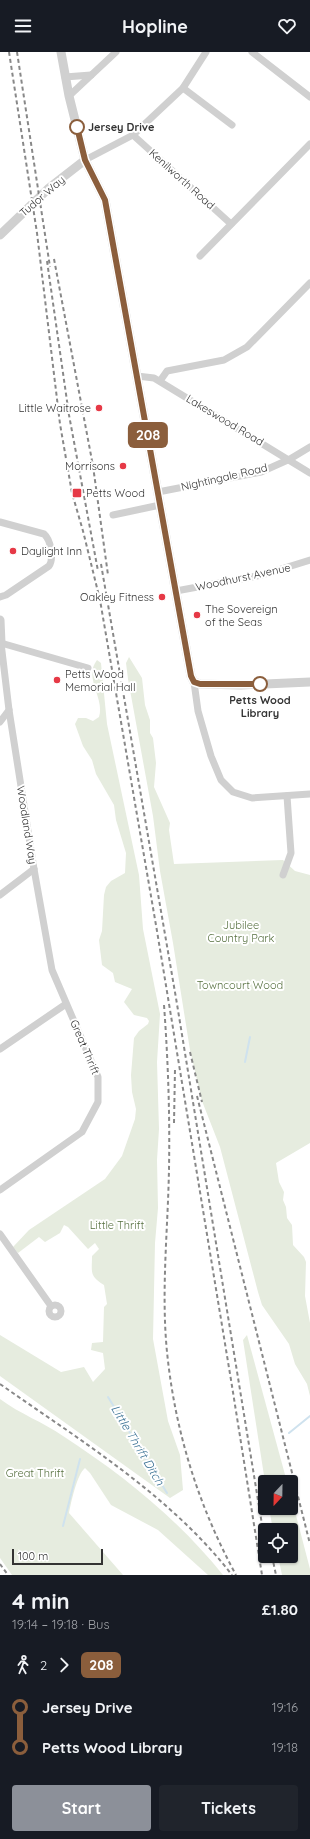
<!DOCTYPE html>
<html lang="en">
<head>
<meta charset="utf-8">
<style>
  :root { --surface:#171b24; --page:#20242c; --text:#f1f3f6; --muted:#9ea1a6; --accent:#8c9099 }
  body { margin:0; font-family:Quicksand,sans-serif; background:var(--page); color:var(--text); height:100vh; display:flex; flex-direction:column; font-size:15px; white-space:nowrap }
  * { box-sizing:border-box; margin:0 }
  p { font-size:13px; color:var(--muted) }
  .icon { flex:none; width:22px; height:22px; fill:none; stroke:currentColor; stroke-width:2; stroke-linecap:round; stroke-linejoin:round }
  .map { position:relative; height:1523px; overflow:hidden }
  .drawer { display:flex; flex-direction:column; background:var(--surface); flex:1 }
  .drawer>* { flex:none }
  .badge { padding:0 8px; border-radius:6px; font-size:14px; line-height:26px }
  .needle { width:26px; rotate:202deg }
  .tools { position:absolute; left:258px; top:1423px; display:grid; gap:8px }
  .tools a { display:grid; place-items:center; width:40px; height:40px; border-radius:4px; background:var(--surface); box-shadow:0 1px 3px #0004; font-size:20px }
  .scale { position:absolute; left:12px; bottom:10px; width:91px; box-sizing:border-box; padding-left:4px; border:2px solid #333; border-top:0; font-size:11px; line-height:14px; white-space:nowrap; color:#333; -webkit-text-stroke:3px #fff; paint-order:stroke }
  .map>.badge { position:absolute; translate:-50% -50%; box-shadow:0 0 0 2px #fff }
  .legs { display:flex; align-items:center; gap:6px; height:44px; padding:0 12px; font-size:13px }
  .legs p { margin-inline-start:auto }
  .overview { display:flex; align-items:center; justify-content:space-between; height:68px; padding:0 12px }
  h1 { font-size:22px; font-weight:700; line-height:30px }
  .primary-button { display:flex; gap:8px; margin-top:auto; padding:8px 12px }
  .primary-button a { flex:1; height:46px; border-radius:4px; background:var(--accent); color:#fff; font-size:16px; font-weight:700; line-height:46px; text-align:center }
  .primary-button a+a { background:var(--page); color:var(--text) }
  ul { padding:0 12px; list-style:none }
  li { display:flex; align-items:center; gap:14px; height:40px; font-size:15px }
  li i { display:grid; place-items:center; width:6px; height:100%; margin:0 5px; background:currentColor }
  li i::after { content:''; width:10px; height:10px; margin:-5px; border:3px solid; border-radius:50%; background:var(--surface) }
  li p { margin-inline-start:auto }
  li:first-child i { background:linear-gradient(#0000 50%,currentColor 0) }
  li:last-child i { background:linear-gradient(currentColor 50%,#0000 0) }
  header { display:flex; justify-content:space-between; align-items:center; height:52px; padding:0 12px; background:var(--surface); font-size:18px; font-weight:700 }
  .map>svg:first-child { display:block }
</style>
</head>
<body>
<header><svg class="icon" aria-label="menu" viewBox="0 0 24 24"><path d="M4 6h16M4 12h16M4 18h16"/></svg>Hopline<svg class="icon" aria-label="heart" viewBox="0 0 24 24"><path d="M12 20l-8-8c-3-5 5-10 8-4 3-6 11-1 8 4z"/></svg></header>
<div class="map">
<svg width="310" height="1523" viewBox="0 0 310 1523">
  <rect width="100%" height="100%" fill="#fff"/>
  <!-- green -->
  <g fill="#e6ecdf">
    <path d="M129 605 142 626 145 653 150 668V681L153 686 156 711 154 735 170 771 169 778 174 812 283 808 295 819 310 823V1091L276 1111 279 1130 284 1140 283 1148 286 1155 287 1166 292 1173 293 1193 304 1205 306 1210 305 1244 310 1271V1344L307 1332 295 1312 289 1292 262 1253 258 1240 220 1095 202 1049 190 998 173 891 160 819 153 764 128 627 126 611Z"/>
    <path d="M97 608 101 611 107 672 139 823 143 877 160 962 157 1010 159 1077 157 1108 158 1156 155 1191 153 1287 168 1369 180 1403 183 1438 170 1446 0 1324V1283L61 1320 84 1315 93 1330 105 1317 103 1301 91 1298 92 1291 103 1290 104 1255 107 1252 104 1233C89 1224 92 1220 92 1204L99 1197 95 1191 88 1197 68 1175 64 1173 60 1181 45 1190 39 1185 18 1201 13 1195 29 1178 105 1127 122 1104 135 1067 136 1057 132 1040 131 1023 134 986 139 979 148 972 149 969 147 966 134 963 124 950 132 937 115 930 113 921 102 913 99 888 102 879 104 843 106 835 111 829 125 821 126 801 116 768 114 753 96 722 92 708 83 694 75 672 78 666H86L93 669 99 665C105 645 83 626 97 608Z"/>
    <path d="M247 1283 287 1430H265L243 1288Z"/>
    <path d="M0 1347C20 1362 43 1370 63 1384 123 1423 178 1467 223 1523H208L158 1478 111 1453 90 1421 85 1416C77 1422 71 1451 69 1461L123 1523H12L0 1506Z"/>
    <path d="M291 1444 310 1517V1523H282L278 1504H291V1478H273L269 1456H291Z"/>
  </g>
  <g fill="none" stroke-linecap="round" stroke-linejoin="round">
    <!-- stream -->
    <g stroke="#cfe2ee" stroke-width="2">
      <path d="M245 1010 250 985"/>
      <path d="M108 1345 167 1441"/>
      <path d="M289 1381 310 1364"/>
      <path d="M63 1474 80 1407"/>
    </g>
    <!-- minor -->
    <g stroke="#d0d0d0" stroke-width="7">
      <path d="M252 0 310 45"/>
      <path d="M65 25 91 23"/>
      <path d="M183 36 232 73"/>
      <path d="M69 44 116 0"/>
      <path d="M133 83 231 172"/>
      <path d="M85 108 133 83 183 36 206 0"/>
      <path d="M200 204 310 92"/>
      <path d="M137 324 154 326 310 421"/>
      <path d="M160 329 167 319 224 308 247 295 310 231"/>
      <path d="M158 440 261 420 290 407 310 395"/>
      <path d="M113 463 160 453"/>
      <path d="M0 470 44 482C51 488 54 507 49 514L6 543 0 545"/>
      <path d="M176 539 262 523 310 508"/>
      <path d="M194 630 198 659 211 704 221 728 233 740 252 746 310 742"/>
      <path d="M0 670 9 658"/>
      <path d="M283 823 291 801 287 744"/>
      <path d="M0 843 34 817"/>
      <path d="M0 997 66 952"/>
      <path d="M0 1138 82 1080 98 1050V1025L52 918 34 817 9 658 1 591 88 616"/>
      <path d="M0 1182 51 1254"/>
      <circle cx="55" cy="1259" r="6"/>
    </g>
    <!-- tertiary -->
    <g stroke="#d0d0d0" stroke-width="9">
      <path d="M61 0 69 44 85 108 105 148 191 624 194 630 200 632 241 633 310 630"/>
      <path d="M0 183 49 136 85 108"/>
      <path d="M0 568 1 591 0 590"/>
    </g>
    <!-- rail -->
    <g stroke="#888" stroke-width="2" stroke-dasharray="4 3" stroke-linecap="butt">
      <path d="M9 0 37 181 60 372 72 441 83 479 100 548 157 879 232 1334 262 1523"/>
      <path d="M17 0 50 215"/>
      <path d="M54 207 93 414 108 523"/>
      <path d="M47 209 69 363 98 519"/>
      <path d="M101 512 176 946 265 1491"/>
      <path d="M164 953C168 1008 170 1062 169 1116 168 1177 161 1239 167 1300 175 1379 198 1453 236 1523"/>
      <path d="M190 1000 202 1050"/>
      <path d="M197 1044 310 1492"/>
      <path d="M174 1071 175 1017"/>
      <path d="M0 1332C81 1389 170 1443 232 1523"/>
      <path d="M272 1504 276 1523"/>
      <path d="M0 1512 8 1523"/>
    </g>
  </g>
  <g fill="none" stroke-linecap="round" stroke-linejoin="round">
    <defs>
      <path id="line-1" d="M77 75 85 108 105 148 191 624 194 630 200 632H260"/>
    </defs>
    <!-- line-1 casing -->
    <use href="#line-1" stroke="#fff" stroke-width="9"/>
    <!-- line-1 -->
    <use href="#line-1" stroke="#8b5e3c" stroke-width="6"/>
  </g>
  <!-- markers -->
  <g fill="#fff" stroke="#8b5e3c" stroke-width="2">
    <circle cx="77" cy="75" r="7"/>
    <circle cx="260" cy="632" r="7"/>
  </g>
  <g fill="#e63946" stroke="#fff" stroke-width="1.5">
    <circle cx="99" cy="356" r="4"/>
    <circle cx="123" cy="414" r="4"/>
    <rect x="72" y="436" width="10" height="10" rx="2"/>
    <circle cx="13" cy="499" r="4"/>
    <circle cx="162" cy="545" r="4"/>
    <circle cx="197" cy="563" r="4"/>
    <circle cx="57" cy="628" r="4"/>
  </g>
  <g text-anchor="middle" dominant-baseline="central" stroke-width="4" stroke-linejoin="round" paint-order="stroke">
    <!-- stop labels -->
    <g font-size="11" font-weight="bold" fill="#333" stroke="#fff" text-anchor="start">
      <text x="88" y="75">Jersey Drive</text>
      <text x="260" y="648" text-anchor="middle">Petts Wood<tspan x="260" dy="13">Library</tspan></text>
    </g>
    <!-- street labels -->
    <g font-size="11" fill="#333" stroke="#fff">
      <text transform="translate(182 127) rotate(42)">Kenilworth Road</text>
      <text transform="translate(42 144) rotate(-41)">Tudor Way</text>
      <text transform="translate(225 368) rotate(31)">Lakeswood Road</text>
      <text transform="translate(224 425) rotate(-13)">Nightingale Road</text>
      <text transform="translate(243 525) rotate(-12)">Woodhurst Avenue</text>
      <text transform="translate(27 773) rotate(81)">Woodland Way</text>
      <text transform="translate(85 995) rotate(67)">Great Thrift</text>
    </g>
    <!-- poi labels -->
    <g font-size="11" fill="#333" stroke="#fff" text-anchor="start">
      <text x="91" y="356" text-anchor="end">Little Waitrose</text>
      <text x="115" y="414" text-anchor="end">Morrisons</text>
      <text x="86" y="441">Petts Wood</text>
      <text x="21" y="499">Daylight Inn</text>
      <text x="154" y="545" text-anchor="end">Oakley Fitness</text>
      <text x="205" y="557">The Sovereign<tspan x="205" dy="13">of the Seas</tspan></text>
      <text x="65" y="622">Petts Wood<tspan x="65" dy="13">Memorial Hall</tspan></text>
    </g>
    <!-- park labels -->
    <g font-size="11" fill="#56703f" stroke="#fff">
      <text x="241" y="873">Jubilee<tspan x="241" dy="13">Country Park</tspan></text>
      <text x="240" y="933">Towncourt Wood</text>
      <text x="117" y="1173">Little Thrift</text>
      <text x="35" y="1421">Great Thrift</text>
    </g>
    <!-- water labels -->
    <g font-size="12" font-style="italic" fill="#3f7597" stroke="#fff">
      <text transform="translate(138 1393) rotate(59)">Little Thrift Ditch</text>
    </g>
  </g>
</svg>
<div class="tools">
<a><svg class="needle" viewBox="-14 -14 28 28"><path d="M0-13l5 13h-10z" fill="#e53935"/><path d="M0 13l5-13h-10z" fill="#9ea1a6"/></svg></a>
<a><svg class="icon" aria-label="locate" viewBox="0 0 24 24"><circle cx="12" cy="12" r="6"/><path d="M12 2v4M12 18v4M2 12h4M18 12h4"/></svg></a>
</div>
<div class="scale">100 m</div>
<b class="badge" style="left:148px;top:383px;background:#8b5e3c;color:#fff">208</b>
</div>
<section class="drawer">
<div class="overview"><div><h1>4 min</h1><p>19:14 – 19:18 · Bus</p></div><b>£1.80</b></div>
<div class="legs"><svg class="icon" aria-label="walk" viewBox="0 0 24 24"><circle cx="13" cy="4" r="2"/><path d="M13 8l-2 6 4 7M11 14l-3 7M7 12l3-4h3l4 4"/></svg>2<svg class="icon" aria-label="forward" viewBox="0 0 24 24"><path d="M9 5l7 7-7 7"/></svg><b class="badge" style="background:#8b5e3c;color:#fff">208</b></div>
<ul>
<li><i style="color:#8b5e3c"></i><b>Jersey Drive</b><p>19:16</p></li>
<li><i style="color:#8b5e3c"></i><b>Petts Wood Library</b><p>19:18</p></li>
</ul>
<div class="primary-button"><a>Start</a><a>Tickets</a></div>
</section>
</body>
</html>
